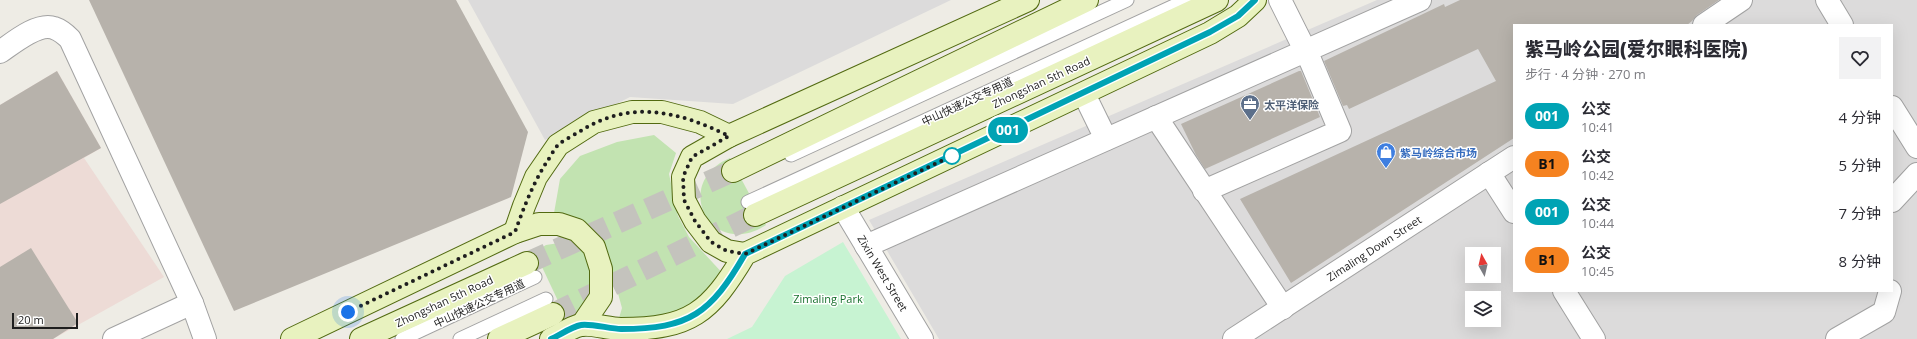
<!DOCTYPE html>
<html lang="zh">
<head>
<meta charset="utf-8">
<style>
  :root { --surface:#fff; --page:#f2f2f3; --text:#2b2b33; --muted:#7c7c81 }
  body { margin:0; font-family:"Open Sans","Noto Sans SC",sans-serif; background:var(--page); color:var(--text); height:100vh; display:flex; flex-direction:column; font-size:15px; white-space:nowrap }
  * { box-sizing:border-box; margin:0 }
  p { font-size:13px; color:var(--muted) }
  .icon { flex:none; width:22px; height:22px; fill:none; stroke:currentColor; stroke-width:2; stroke-linecap:round; stroke-linejoin:round }
  .map { position:relative; flex:1; overflow:hidden }
  .panel { position:absolute; left:1513px; top:24px; width:380px; height:268px; display:flex; flex-direction:column; background:var(--surface); border-radius:0px; box-shadow:0 4px 16px #0002 }
  .panel>* { flex:none }
  .badge { padding:0 8px; border-radius:13px; font-size:14px; line-height:26px }
  .needle { width:26px; rotate:352deg }
  .tools { position:absolute; left:1465px; top:247px; display:grid; gap:8px }
  .tools a { display:grid; place-items:center; width:36px; height:36px; border-radius:0px; background:var(--surface); box-shadow:0 4px 16px #0002; font-size:20px }
  .scale { position:absolute; left:12px; bottom:10px; width:66px; box-sizing:border-box; padding-left:4px; border:2px solid #1e1e1e; border-top:0; font-size:11px; line-height:14px; white-space:nowrap; color:#1e1e1e; -webkit-text-stroke:3px #fff; paint-order:stroke }
  .you { position:absolute; width:20px; height:20px; margin:-10px; border:3px solid #fff; border-radius:50%; background:#1a73e8; box-shadow:0 0 0 6px #1a73e833 }
  .map>.badge { position:absolute; translate:-50% -50%; box-shadow:0 0 0 2px #fff }
  .round { display:grid; place-items:center; flex:none; width:42px; height:42px; border-radius:0px; background:var(--page) }
  .overview { display:flex; align-items:center; justify-content:space-between; height:68px; padding:0 12px }
  h1 { font-size:19px; font-weight:800; line-height:30px }
  ul { padding:0; list-style:none }
  li { display:flex; align-items:center; gap:12px; height:48px; padding:0 12px }
  li div { flex:1 }
  li b { display:block; font-size:15px }
  li em { font-style:normal }
  li .badge { min-width:44px; font-weight:700; text-align:center }
  .map>svg:first-child { display:block }
</style>
</head>
<body>
<div class="map">
<svg width="1917" height="339" viewBox="0 0 1917 339">
  <rect width="100%" height="100%" fill="#eeece5"/>
  <!-- residential -->
  <g fill="#dcdbdb" fill-rule="evenodd">
    <path d="M468 0H951L733 104 630 97 545 140Z"/>
    <path d="M1377 0H1917V339H939L869 220ZM1514 25H1892V291H1514ZM1472 254H1494V276H1472ZM1472 298H1494V320H1472Z"/>
  </g>
  <!-- commercial -->
  <path fill="#eddbd6" d="M57 71 101 148 84 158 164 277 53 339H0V105Z"/>
  <!-- grass -->
  <g fill="#c2e3b1">
    <path d="M654 135 676 153 669 174 678 216 689 237 726 277 688 311 617 325 622 308 607 253 554 213 560 179 580 156 617 142Z"/>
    <path d="M730 158 766 225C711 261 670 183 730 158Z"/>
    <path d="M559 243C573 244 581 248 592 258L590 307 567 320 535 252 546 245Z"/>
  </g>
  <!-- park -->
  <path fill="#c7f3d2" d="M843 242 901 339H727L752 327 785 276Z"/>
  <!-- building -->
  <g fill="#b7b2ab">
    <path d="M89 0H456L528 132 511 197 234 311Z"/>
    <path d="M1460 0H1719L1697 15 1692 21 1687 25H1514V138L1291 283 1240 199 1496 81 1478 49 1349 109 1347 105 1343 106 1324 61 1444 4 1445 7Z"/>
    <path d="M57 71 101 148 0 204V105Z"/>
    <path d="M1299 71H1301L1320 117 1205 169 1196 155 1181 124Z"/>
    <path d="M31 248 78 323 53 339H0V267Z"/>
  </g>
  <g fill="none" stroke-linecap="round" stroke-linejoin="round">
    <!-- secondary-tunnel -->
    <g stroke="#c4c3bd" stroke-width="22" stroke-dasharray="22 11" stroke-linecap="butt">
      <path d="M527 263 733 171"/>
      <path d="M553 314 755 215"/>
    </g>
    <defs>
      <g id="lane">
        <path d="M791 155 1127 0"/>
        <path d="M748 202 1187 0"/>
        <path d="M402 339 535 277"/>
        <path d="M460 339 546 299"/>
      </g>
      <g id="street">
        <path d="M1827 0 1842 25"/>
        <path d="M1704 25 1741 0"/>
        <path d="M0 52C13 43 38 22 54 28 60 30 66 35 70 39L192 303 205 339"/>
        <path d="M1084 94 1106 139"/>
        <path d="M1892 107 1917 147"/>
        <path d="M1156 117 1283 308"/>
        <path d="M1489 173 1514 212"/>
        <path d="M1204 191 1340 131 1311 62 1280 0"/>
        <path d="M1892 201 1917 174"/>
        <path d="M843 207 922 339"/>
        <path d="M866 246 1420 0"/>
        <path d="M1564 291 1594 339"/>
        <path d="M114 339 192 303"/>
        <path d="M1234 339 1514 157"/>
        <path d="M1837 339 1884 312 1890 291"/>
      </g>
      <g id="secondary">
        <path d="M733 171 1087 0"/>
        <path d="M755 215 1217 0"/>
        <path d="M515 232 524 206 536 177 558 145 594 122 632 112H662L700 122 729 136"/>
        <path d="M745 254 727 251 711 242 695 221 684 200 683 177 692 157 729 136 1028 0"/>
        <path d="M292 339 515 232 539 224H559L577 230 594 247 601 269V297L582 325"/>
        <path d="M361 339 527 263"/>
        <path d="M499 339 553 314"/>
        <path d="M551 339C560 335 571 327 581 325 590 323 610 329 621 329 690 329 710 313 745 254L1210 33 1238 16 1255 0"/>
      </g>
    </defs>
    <!-- lane casing -->
    <use href="#lane" stroke="#a2a2a2" stroke-width="15"/>
    <!-- street casing -->
    <use href="#street" stroke="#a2a2a2" stroke-width="24"/>
    <!-- secondary casing -->
    <use href="#secondary" stroke="#526a11" stroke-width="24"/>
    <!-- lane -->
    <use href="#lane" stroke="#fff" stroke-width="13"/>
    <!-- street -->
    <use href="#street" stroke="#fff" stroke-width="22"/>
    <!-- secondary -->
    <use href="#secondary" stroke="#e8f2bf" stroke-width="22"/>
  </g>
  <g fill="none" stroke-linecap="round" stroke-linejoin="round">
    <defs>
      <path id="line" d="M551 339C560 335 571 327 581 325 589 323 611 329 621 329 690 329 711 313 745 254L1210 32 1238 16 1255 0"/>
    </defs>
    <!-- line casing -->
    <use href="#line" stroke="#fff" stroke-width="9"/>
    <!-- line -->
    <use href="#line" stroke="#00a3b4" stroke-width="6"/>
    <!-- walk -->
    <path stroke="#1e1e1e" stroke-width="4" stroke-dasharray="0 7.2" d="M348 312 515 232C524 207 533 183 548 160 551 156 554 149 558 145 564 140 572 136 579 132 630 99 678 111 729 136L692 157 683 177 684 200 695 221 711 242 727 251 745 254 956 154 952 156"/>
  </g>
  <!-- icons -->
  <defs>
    <symbol id="office-pin" viewBox="-11 -11 22 30"><path d="M0 17L-7.5 6A9.5 9.5 0 1 1 7.5 6Z" fill="#5c6f8a" stroke="#fff"/><path d="M-6-3h4V-5.5h4V-3h4V5H-6ZM-1-4.5V-3h2v-1.5ZM-6 0V1H6V0Z" fill="#fff"/></symbol>
    <symbol id="shop-pin" viewBox="-11 -11 22 30"><path d="M0 17L-7.5 6A9.5 9.5 0 1 1 7.5 6Z" fill="#3f7fe0" stroke="#fff"/><path d="M-5-2.5h2.3a2.7 3.5 0 0 1 5.4 0H5L5.5 6h-11ZM-1.5-2.5h3a1.5 2.3 0 0 0-3 0Z" fill="#fff"/></symbol>
  </defs>
  <g fill-rule="evenodd">
    <use href="#office-pin" x="1239" y="93" width="22" height="30"/>
    <use href="#shop-pin" x="1375" y="141" width="22" height="30"/>
  </g>
  <!-- markers -->
  <circle fill="#fff" stroke="#00a3b4" stroke-width="2" cx="952" cy="156" r="8"/>
  <g text-anchor="middle" dominant-baseline="central" stroke-width="3" stroke-linejoin="round" paint-order="stroke">
    <!-- street labels -->
    <g font-size="11" fill="#1e1e1e" stroke="#fff">
      <text transform="translate(1041 82) rotate(-25)">Zhongshan 5th Road</text>
      <text transform="translate(967 101) rotate(-25)">中山快速公交专用道</text>
      <text transform="translate(1374 248) rotate(-33)">Zimaling Down Street</text>
      <text transform="translate(883 273) rotate(59)">Zixin West Street</text>
      <text transform="translate(444 301) rotate(-25)">Zhongshan 5th Road</text>
      <text transform="translate(479 303) rotate(-25)">中山快速公交专用道</text>
    </g>
    <!-- service labels -->
    <g font-size="11" font-weight="bold" fill="#4e5e75" stroke="#fff" text-anchor="start">
      <text x="1264" y="104">太平洋保险</text>
    </g>
    <!-- shop labels -->
    <g font-size="11" font-weight="bold" fill="#366cbe" stroke="#fff" text-anchor="start">
      <text x="1400" y="152">紫马岭综合市场</text>
    </g>
    <!-- park labels -->
    <g font-size="11" fill="#18712d" stroke="#fff">
      <text x="828" y="298">Zimaling Park</text>
    </g>
  </g>
</svg>
<div class="tools">
<a><svg class="needle" viewBox="-14 -14 28 28"><path d="M0-13l5 13h-10z" fill="#e53935"/><path d="M0 13l5-13h-10z" fill="#7c7c81"/></svg></a>
<a><svg class="icon" aria-label="layers" viewBox="0 0 24 24"><path d="M12 4l9 5-9 5-9-5zM3 14l9 5 9-5"/></svg></a>
</div>
<div class="scale">20 m</div>
<div class="you" style="left:348px;top:312px"></div>
<b class="badge" style="left:1008px;top:130px;background:#00a3b4;color:#fff">001</b>
<section class="panel">
<div class="overview"><div><h1>紫马岭公园(爱尔眼科医院)</h1><p>步行 · 4 分钟 · 270 m</p></div><a class="round"><svg class="icon" aria-label="heart" viewBox="0 0 24 24"><path d="M12 20l-8-8c-3-5 5-10 8-4 3-6 11-1 8 4z"/></svg></a></div>
<ul>
<li><span class="badge" style="background:#00a3b4;color:#fff">001</span><div><b>公交</b><p>10:41</p></div><em>4 分钟</em></li>
<li><span class="badge" style="background:#f58220;color:#111">B1</span><div><b>公交</b><p>10:42</p></div><em>5 分钟</em></li>
<li><span class="badge" style="background:#00a3b4;color:#fff">001</span><div><b>公交</b><p>10:44</p></div><em>7 分钟</em></li>
<li><span class="badge" style="background:#f58220;color:#111">B1</span><div><b>公交</b><p>10:45</p></div><em>8 分钟</em></li>
</ul>
</section>
</div>
</body>
</html>
